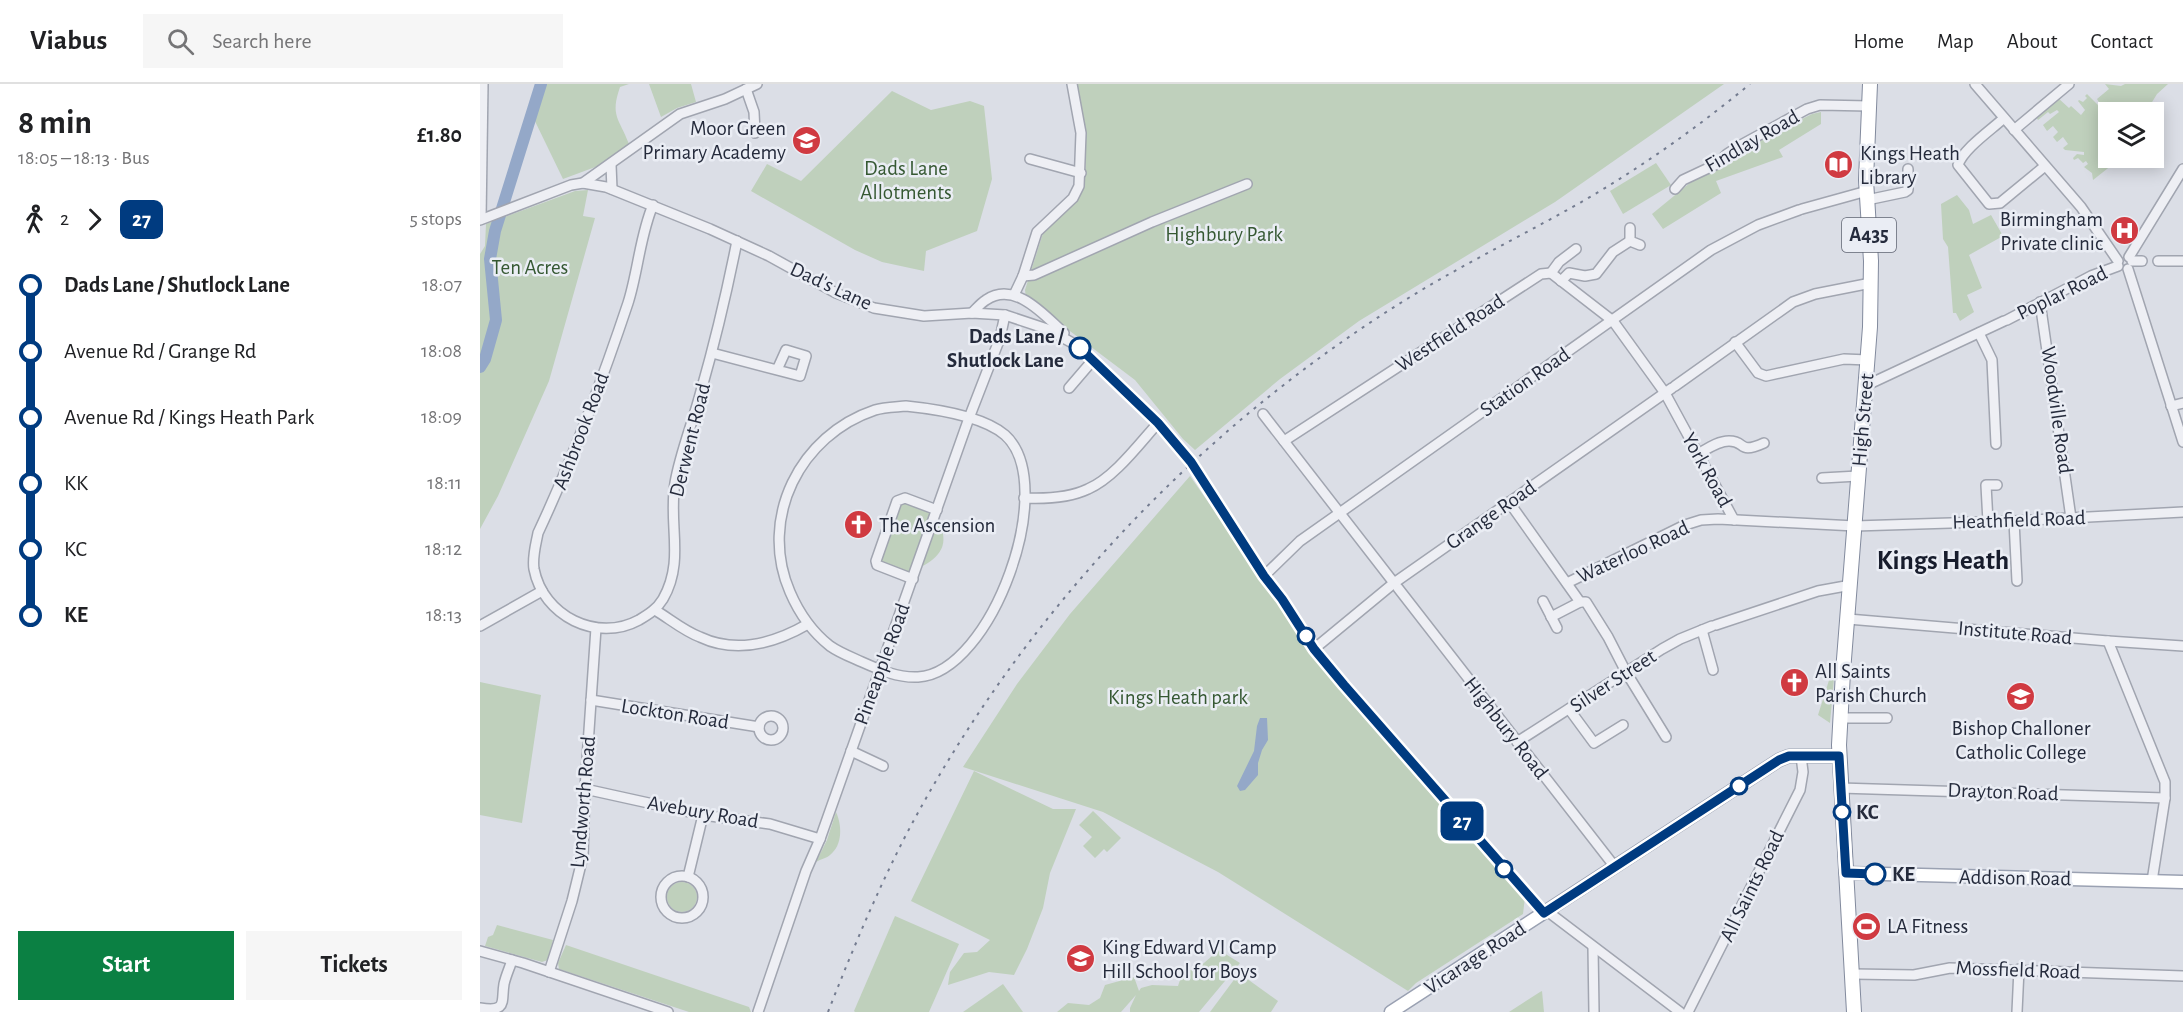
<!DOCTYPE html>
<html lang="en">
<head>
<meta charset="utf-8">
<style>
  :root { --surface:#fff; --page:#f6f6f6; --text:#202124; --muted:#757577; --line:#e0e0e0; --accent:#0b8043 }
  body { margin:0; font-family:"Alegreya Sans",sans-serif; background:var(--page); color:var(--text); height:100vh; display:flex; flex-direction:column; font-size:22px; white-space:nowrap }
  * { box-sizing:border-box; margin:0 }
  p { font-size:20px; color:var(--muted) }
  .icon { flex:none; width:33px; height:33px; fill:none; stroke:currentColor; stroke-width:2; stroke-linecap:round; stroke-linejoin:round }
  .map { position:relative; flex:1; overflow:hidden }
  .sheet { display:flex; flex-direction:column; background:var(--surface); width:480px }
  .sheet>* { flex:none }
  .badge { padding:0 12px; border-radius:9px; font-size:21px; line-height:39px }
  .tools { position:absolute; left:1618px; top:18px; display:grid; gap:12px }
  .tools a { display:grid; place-items:center; width:66px; height:66px; border-radius:0px; background:var(--surface); box-shadow:0 3px 15px #0003; font-size:30px }
  .map>.badge { position:absolute; translate:-50% -50%; box-shadow:0 0 0 3px #fff }
  .legs { display:flex; align-items:center; gap:9px; height:66px; padding:0 18px; font-size:20px }
  .legs p { margin-inline-start:auto }
  .overview { display:flex; align-items:center; justify-content:space-between; height:102px; padding:0 18px }
  h1 { font-size:33px; font-weight:700; line-height:45px }
  .action { display:flex; gap:12px; margin-top:auto; padding:12px 18px }
  .action a { flex:1; height:69px; border-radius:0px; background:var(--accent); color:#fff; font-size:24px; font-weight:700; line-height:69px; text-align:center }
  .action a+a { background:var(--page); color:var(--text) }
  ul { padding:0 18px; list-style:none }
  li { display:flex; align-items:center; gap:21px; height:66px; font-size:22px }
  li i { display:grid; place-items:center; width:9px; height:100%; margin:0 8px; background:currentColor }
  li i::after { content:''; width:15px; height:15px; margin:-8px; border:4px solid; border-radius:50%; background:var(--surface) }
  li p { margin-inline-start:auto }
  li:first-child i { background:linear-gradient(#0000 50%,currentColor 0) }
  li:last-child i { background:linear-gradient(currentColor 50%,#0000 0) }
  header { display:flex; align-items:center; gap:36px; box-sizing:border-box; height:84px; padding:0 30px; background:var(--surface); border-bottom:2px solid var(--line) }
  header strong { font-size:28px }
  nav { display:flex; gap:33px; margin-inline-start:auto; font-size:21px }
  .search { width:420px; height:54px; background:var(--page); display:flex; align-items:center; gap:15px; box-sizing:border-box; padding:0 21px; border-radius:0px; color:var(--muted); font-size:22px }
  main { display:flex; flex:1; min-height:0 }
  .map>svg:first-child { display:block }
</style>
</head>
<body>
<header>
<strong>Viabus</strong>
<div class="search"><svg class="icon" aria-label="search" viewBox="0 0 24 24"><circle cx="10" cy="10" r="6"/><path d="M15 15l6 6"/></svg>Search here</div>
<nav><a>Home</a><a>Map</a><a>About</a><a>Contact</a></nav>
</header>
<main>
<section class="sheet">
<div class="overview"><div><h1>8 min</h1><p>18:05 – 18:13 · Bus</p></div><b>£1.80</b></div>
<div class="legs"><svg class="icon" aria-label="walk" viewBox="0 0 24 24"><circle cx="13" cy="4" r="2"/><path d="M13 8l-2 6 4 7M11 14l-3 7M7 12l3-4h3l4 4"/></svg>2<svg class="icon" aria-label="forward" viewBox="0 0 24 24"><path d="M9 5l7 7-7 7"/></svg><b class="badge" style="background:#003b80;color:#fff">27</b><p>5 stops</p></div>
<ul>
<li><i style="color:#003b80"></i><b>Dads Lane / Shutlock Lane</b><p>18:07</p></li>
<li><i style="color:#003b80"></i><span>Avenue Rd / Grange Rd</span><p>18:08</p></li>
<li><i style="color:#003b80"></i><span>Avenue Rd / Kings Heath Park</span><p>18:09</p></li>
<li><i style="color:#003b80"></i><span>KK</span><p>18:11</p></li>
<li><i style="color:#003b80"></i><span>KC</span><p>18:12</p></li>
<li><i style="color:#003b80"></i><b>KE</b><p>18:13</p></li>
</ul>
<div class="action"><a>Start</a><a>Tickets</a></div>
</section>
<div class="map">
<svg width="1703" height="928" viewBox="0 0 1703 928">
  <rect width="100%" height="100%" fill="#dbdee6"/>
  <!-- green -->
  <g fill="#bfd0bc">
    <path d="M61 0H149L140 3C130 32 139 34 149 60L118 82 83 95 52 31Z"/>
    <path d="M169 0H211L216 18 197 24 181 33Z"/>
    <path d="M597 0H1244L1075 118 879 237 800 295 715 366 703 355 655 296 546 214 545 206 564 146 597 113 605 93 606 66Z"/>
    <path d="M1625 0 1641 2 1645 0H1688L1677 10 1666 28H1629V74H1638L1632 81 1613 96 1612 89 1604 83 1608 80 1606 77 1603 79 1598 74 1594 76 1593 74 1597 70 1604 71V68L1585 66 1583 64 1588 60 1583 53 1577 58 1573 53 1578 48 1573 42 1567 47 1563 41 1579 28 1577 26 1570 30 1568 28 1558 36 1556 33 1578 14 1589 24 1591 22 1601 31 1605 26 1598 17 1599 16 1603 18 1607 14 1605 12 1607 10 1618 21 1620 20 1617 15 1629 5Z"/>
    <path d="M412 7 451 26 490 17 504 22 512 95 497 147 446 167 444 187 402 178 375 166 271 107 287 80 321 97Z"/>
    <path d="M1341 28V40L1299 66 1303 73 1236 97 1241 109 1183 145 1172 130 1211 98 1241 83 1260 68 1292 50 1332 30Z"/>
    <path d="M1176 79 1191 101 1143 130 1130 107Z"/>
    <path d="M108 106 103 132 115 134 69 297 18 412 0 445V170L5 162 6 140 95 107Z"/>
    <path d="M1477 111 1489 126 1493 140 1511 131 1523 152 1489 171 1502 204 1487 211 1494 228 1480 237 1476 229H1473L1468 163 1463 155 1461 120Z"/>
    <path d="M710 392 848 590 970 732 1045 813 1043 830 936 899 928 907 738 788 623 728 483 683 537 600 590 530Z"/>
    <path d="M426 415 455 426 432 493 397 480 418 418Z"/>
    <path d="M454 439 460 440C470 464 457 475 437 485Z"/>
    <path d="M1350 593 1354 594 1350 639 1338 631Z"/>
    <path d="M0 598 61 611 42 739 0 731Z"/>
    <path d="M494 687 573 725H596L570 789 563 824 547 865 534 891 509 888 468 901 470 888 484 869 497 868 510 856 431 817Z"/>
    <path d="M613 727 641 754 627 768 624 765 615 774 603 762 612 753 599 741Z"/>
    <path d="M356 728C362 741 363 761 350 771 347 774 341 775 336 778L347 756Z"/>
    <circle cx="202" cy="813" r="15"/>
    <path d="M415 832 479 860 449 928H375L374 927Z"/>
    <path d="M17 841 73 856 68 876 62 878 5 862 8 853 13 851Z"/>
    <path d="M86 861 269 923 271 928H209L79 885 78 879Z"/>
    <path d="M739 866 760 879 719 928H650V924L656 911 641 928H577L588 919 609 921 620 914 625 901 654 893 659 907 661 904 672 901 698 902 703 887 717 885Z"/>
    <path d="M759 889 798 917 791 928H730Z"/>
    <path d="M523 900 543 928H483Z"/>
    <path d="M1062 907 1064 928H1029L1060 908Z"/>
  </g>
  <!-- water -->
  <path fill="#94a8c8" d="M780 634H787L788 656 782 666 778 679V691L765 706 760 707 757 702 774 667 777 642Z"/>
  <g fill="none" stroke-linecap="round" stroke-linejoin="round">
    <!-- river -->
    <path stroke="#94a8c8" stroke-width="12" d="M0 283 5 275 16 236 10 175 15 147 61 0"/>
    <defs>
      <g id="minor">
        <path d="M1495 0 1601 123 1638 177"/>
        <path d="M266 5 274 28 275 49"/>
        <path d="M1524 34C1511 46 1483 65 1478 81L1505 115 1509 120 1520 119 1565 82"/>
        <path d="M1534 46 1589 0"/>
        <path d="M550 75 601 89"/>
        <path d="M131 81 132 105"/>
        <path d="M103 99 126 103 230 145 289 172 356 209 394 224 444 232 492 229 525 231 567 245 598 262 678 339 711 378 784 492 802 515 834 565 864 601 1064 829"/>
        <path d="M1195 105 1203 96 1237 80 1247 70 1261 61 1327 25 1340 21 1389 22"/>
        <path d="M1387 116 1425 108 1428 106V85"/>
        <path d="M173 121C160 151 158 188 148 219 122 297 93 374 58 449 56 460 52 473 54 485 63 532 117 559 159 536 169 530 177 525 183 515 205 477 188 440 195 399 200 369 213 338 221 307 235 258 247 207 257 157"/>
        <path d="M1322 125 1387 107"/>
        <path d="M1 135 3 0"/>
        <path d="M0 136 91 101 103 99 200 30 245 15 277 0"/>
        <path d="M1150 144V157L1160 161"/>
        <path d="M1649 173 1703 85"/>
        <path d="M1652 177H1662"/>
        <path d="M1678 177H1703"/>
        <path d="M1648 185 1703 358"/>
        <path d="M1071 189 1079 178 1096 165"/>
        <path d="M543 192 554 191 672 138 767 100"/>
        <path d="M1081 197 1089 189 1105 192 1116 190 1133 168 1150 157"/>
        <path d="M534 211 543 192 557 148 593 114 599 102 601 49 592 0"/>
        <path d="M1560 218 1591 434"/>
        <path d="M492 229C497 224 501 219 506 216 535 196 565 232 584 249"/>
        <path d="M1527 236 1611 192 1638 182"/>
        <path d="M1499 249 1512 276 1516 360"/>
        <path d="M1255 258 1278 289 1286 292 1364 275 1388 276"/>
        <path d="M232 269 297 286 306 266 326 272 320 292 297 286"/>
        <path d="M1195 302 1313 218 1335 210 1391 199"/>
        <path d="M1385 302 1524 237"/>
        <path d="M589 304 613 276"/>
        <path d="M426 322C455 325 503 332 525 351 580 400 512 589 438 593 418 594 400 586 382 578 371 573 360 569 350 562 331 547 319 529 310 508 278 434 320 351 395 326 404 323 416 323 426 322Z"/>
        <path d="M1691 322 1703 319"/>
        <path d="M783 330 914 499"/>
        <path d="M804 357 1061 190 1071 189 1133 237 1185 309 1254 436"/>
        <path d="M1218 370C1227 365 1238 357 1249 357 1267 357 1257 371 1284 359"/>
        <path d="M1342 394 1378 392"/>
        <path d="M544 414C565 415 589 414 608 405 634 394 659 360 678 339"/>
        <path d="M1029 418 1100 518"/>
        <path d="M1534 437 1537 497"/>
        <path d="M1508 438 1506 401H1517"/>
        <path d="M784 492 820 457 1231 166 1278 141 1319 126"/>
        <path d="M433 495 397 481 396 477 417 417 425 414 457 426"/>
        <path d="M1087 499 1205 441 1221 436 1238 435 1375 442 1534 437 1703 428"/>
        <path d="M918 504 1135 783"/>
        <path d="M1063 517 1077 544"/>
        <path d="M175 526C190 535 204 547 220 553 256 570 295 559 328 540"/>
        <path d="M1071 533 1100 518H1106L1128 553 1146 588 1186 653"/>
        <path d="M1368 535 1628 557 1703 562"/>
        <path d="M1236 541 1338 507 1371 501"/>
        <path d="M0 542 62 507"/>
        <path d="M1222 546 1233 586"/>
        <path d="M1628 557 1685 698V714L1672 797"/>
        <path d="M834 565 914 499 1192 304"/>
        <path d="M111 616 279 643"/>
        <path d="M1089 625 1114 659 1143 641"/>
        <circle cx="291" cy="644" r="12"/>
        <path d="M1360 634H1407"/>
        <path d="M1037 658 1182 565 1200 555 1232 542"/>
        <path d="M371 667 403 682"/>
        <path d="M1360 704 1685 714"/>
        <path d="M105 705 223 731 290 740 340 755"/>
        <circle cx="202" cy="813" r="21"/>
        <path d="M208 793 223 731"/>
        <path d="M1067 827 1200 928"/>
        <path d="M1113 863 1114 928"/>
        <path d="M0 867 43 879 188 928"/>
        <path d="M69 888 92 817 103 772 105 705 116 544"/>
        <path d="M1373 890 1434 891 1470 884 1703 892"/>
        <path d="M0 924C28 928 21 918 24 900 26 891 30 883 32 876"/>
        <path d="M278 928 326 787 340 755 489 334 520 254 525 231"/>
        <path d="M1208 928 1320 706 1323 688 1321 672"/>
        <path d="M1537 928 1539 885"/>
      </g>
      <g id="major">
        <path d="M1366 789 1703 798"/>
        <path d="M911 928 1299 676 1309 672H1359"/>
      </g>
      <path id="highway" d="M1374 928 1359 661 1363 588 1390 243 1391 177 1386 96 1390 0"/>
    </defs>
    <!-- minor casing -->
    <use href="#minor" stroke="#a1a5b0" stroke-width="12"/>
    <!-- major casing -->
    <use href="#major" stroke="#9aa1b2" stroke-width="15"/>
    <!-- highway casing -->
    <use href="#highway" stroke="#828a9d" stroke-width="16"/>
    <!-- minor -->
    <use href="#minor" stroke="#eeeff4" stroke-width="9"/>
    <!-- major -->
    <use href="#major" stroke="#fff" stroke-width="12"/>
    <!-- highway -->
    <use href="#highway" stroke="#fff" stroke-width="14"/>
    <!-- rail -->
    <path stroke="#747c90" stroke-width="2" stroke-dasharray="3 6" stroke-linecap="butt" d="M348 928C372 867 397 807 427 749 539 537 709 354 911 225 973 185 1040 153 1105 116 1163 82 1218 43 1270 0"/>
  </g>
  <g fill="none" stroke-linecap="round" stroke-linejoin="round">
    <defs>
      <path id="line-1" d="M600 264 678 339 711 378 784 492 802 515 834 565 864 601 1064 829 1299 676 1309 672H1359L1366 789 1395 790"/>
    </defs>
    <!-- line-1 casing -->
    <use href="#line-1" stroke="#fff" stroke-width="14"/>
    <!-- line-1 -->
    <use href="#line-1" stroke="#003b80" stroke-width="9"/>
  </g>
  <!-- icons -->
  <defs>
    <symbol id="school-disc" viewBox="-11 -11 22 22"><circle r="9.5" fill="#d03a41" stroke="#eaedf4"/><path d="M0-5L7-2L0 1L-7-2ZM-4 1L0 2.5L4 1V4Q0 6-4 4Z" fill="#fff"/></symbol>
    <symbol id="library-disc" viewBox="-11 -11 22 22"><circle r="9.5" fill="#d03a41" stroke="#eaedf4"/><path d="M-6-4Q-3-5.5-.7-3.5V5Q-3 3-6 4ZM6-4Q3-5.5 .7-3.5V5Q3 3 6 4Z" fill="#fff"/></symbol>
    <symbol id="hospital-disc" viewBox="-11 -11 22 22"><circle r="9.5" fill="#d03a41" stroke="#eaedf4"/><path d="M-5-5h3v3.5h4V-5h3V5h-3V1.5h-4V5h-3Z" fill="#fff"/></symbol>
    <symbol id="church-disc" viewBox="-11 -11 22 22"><circle r="9.5" fill="#d03a41" stroke="#eaedf4"/><path d="M-1.2-6h2.4v3.5h3.3v2.4h-3.3V6h-2.4V-.1h-3.3v-2.4h3.3Z" fill="#fff"/></symbol>
    <symbol id="stadium-disc" viewBox="-11 -11 22 22"><circle r="9.5" fill="#d03a41" stroke="#eaedf4"/><path d="M0-5a6.5 5 0 1 0 0 10a6.5 5 0 1 0 0-10ZM-3.5-1.8h7v3.6h-7Z" fill="#fff"/></symbol>
  </defs>
  <g fill-rule="evenodd">
    <use href="#school-disc" x="310" y="40" width="33" height="33"/>
    <use href="#library-disc" x="1342" y="64" width="33" height="33"/>
    <use href="#hospital-disc" x="1628" y="130" width="33" height="33"/>
    <use href="#church-disc" x="362" y="424" width="33" height="33"/>
    <use href="#church-disc" x="1298" y="582" width="33" height="33"/>
    <use href="#school-disc" x="1524" y="596" width="33" height="33"/>
    <use href="#stadium-disc" x="1370" y="826" width="33" height="33"/>
    <use href="#school-disc" x="584" y="858" width="33" height="33"/>
  </g>
  <!-- markers -->
  <g fill="#fff" stroke="#003b80" stroke-width="3">
    <circle cx="600" cy="264" r="10"/>
    <circle cx="826" cy="552" r="8"/>
    <circle cx="1259" cy="702" r="8"/>
    <circle cx="1362" cy="728" r="8"/>
    <circle cx="1024" cy="785" r="8"/>
    <circle cx="1395" cy="790" r="10"/>
  </g>
  <g text-anchor="middle" dominant-baseline="central" stroke-width="5" stroke-linejoin="round" paint-order="stroke">
    <!-- shield labels -->
    <rect fill="#eaedf4" stroke="#606573" stroke-width="1.5" x="1362" y="134" width="54" height="34" rx="4.5"/>
    <g font-size="20" font-weight="bold" fill="#252b3c">
      <text x="1389" y="151">A435</text>
    </g>
    <!-- poi labels -->
    <g font-size="21" fill="#252b3c" stroke="#eaedf4" text-anchor="start">
      <text x="306" y="44" text-anchor="end">Moor Green<tspan x="306" dy="24">Primary Academy</tspan></text>
      <text x="1380" y="69">Kings Heath<tspan x="1380" dy="24">Library</tspan></text>
      <text x="1623" y="135" text-anchor="end">Birmingham<tspan x="1623" dy="24">Private clinic</tspan></text>
      <text x="399" y="441">The Ascension</text>
      <text x="1335" y="587">All Saints<tspan x="1335" dy="24">Parish Church</tspan></text>
      <text x="1541" y="644" text-anchor="middle">Bishop Challoner<tspan x="1541" dy="24">Catholic College</tspan></text>
      <text x="1407" y="842">LA Fitness</text>
      <text x="622" y="863">King Edward VI Camp<tspan x="622" dy="24">Hill School for Boys</tspan></text>
    </g>
    <!-- street labels -->
    <g font-size="21" fill="#252b3c" stroke="#eaedf4">
      <text transform="translate(1272 57) rotate(-30)">Findlay Road</text>
      <text transform="translate(351 202) rotate(25)">Dad's Lane</text>
      <text transform="translate(1582 209) rotate(-26)">Poplar Road</text>
      <text transform="translate(970 249) rotate(-33)">Westfield Road</text>
      <text transform="translate(1045 298) rotate(-35)">Station Road</text>
      <text transform="translate(1577 326) rotate(82)">Woodville Road</text>
      <text transform="translate(1383 336) rotate(-85)">High Street</text>
      <text transform="translate(101 347) rotate(-69)">Ashbrook Road</text>
      <text transform="translate(210 356) rotate(-76)">Derwent Road</text>
      <text transform="translate(1227 386) rotate(61)">York Road</text>
      <text transform="translate(1011 431) rotate(-35)">Grange Road</text>
      <text transform="translate(1539 436) rotate(-2)">Heathfield Road</text>
      <text transform="translate(1153 468) rotate(-25)">Waterloo Road</text>
      <text transform="translate(1535 549) rotate(5)">Institute Road</text>
      <text transform="translate(402 580) rotate(-70)">Pineapple Road</text>
      <text transform="translate(1133 597) rotate(-33)">Silver Street</text>
      <text transform="translate(195 630) rotate(9)">Lockton Road</text>
      <text transform="translate(1026 644) rotate(52)">Highbury Road</text>
      <text transform="translate(1523 708) rotate(2)">Drayton Road</text>
      <text transform="translate(103 718) rotate(-85)">Lyndworth Road</text>
      <text transform="translate(223 728) rotate(10)">Avebury Road</text>
      <text transform="translate(1535 794) rotate(1)">Addison Road</text>
      <text transform="translate(1272 802) rotate(-64)">All Saints Road</text>
      <text transform="translate(995 874) rotate(-33)">Vicarage Road</text>
      <text transform="translate(1538 886) rotate(2)">Mossfield Road</text>
    </g>
    <!-- park labels -->
    <g font-size="21" fill="#355832" stroke="#eaedf4">
      <text x="426" y="84">Dads Lane<tspan x="426" dy="24">Allotments</tspan></text>
      <text x="744" y="150">Highbury Park</text>
      <text x="50" y="183">Ten Acres</text>
      <text x="698" y="613">Kings Heath park</text>
    </g>
    <!-- stop labels -->
    <g font-size="21" font-weight="bold" fill="#252b3c" stroke="#eaedf4" text-anchor="start">
      <text x="584" y="252" text-anchor="end">Dads Lane /<tspan x="584" dy="24">Shutlock Lane</tspan></text>
      <text x="1376" y="728">KC</text>
      <text x="1412" y="790">KE</text>
    </g>
    <!-- district labels -->
    <g font-size="27" font-weight="bold" fill="#171c2c" stroke="#eaedf4">
      <text x="1463" y="476">Kings Heath</text>
    </g>
  </g>
</svg>
<div class="tools">
<a><svg class="icon" aria-label="layers" viewBox="0 0 24 24"><path d="M12 4l9 5-9 5-9-5zM3 14l9 5 9-5"/></svg></a>
</div>
<b class="badge" style="left:982px;top:737px;background:#003b80;color:#fff">27</b>
</div>
</main>
</body>
</html>
